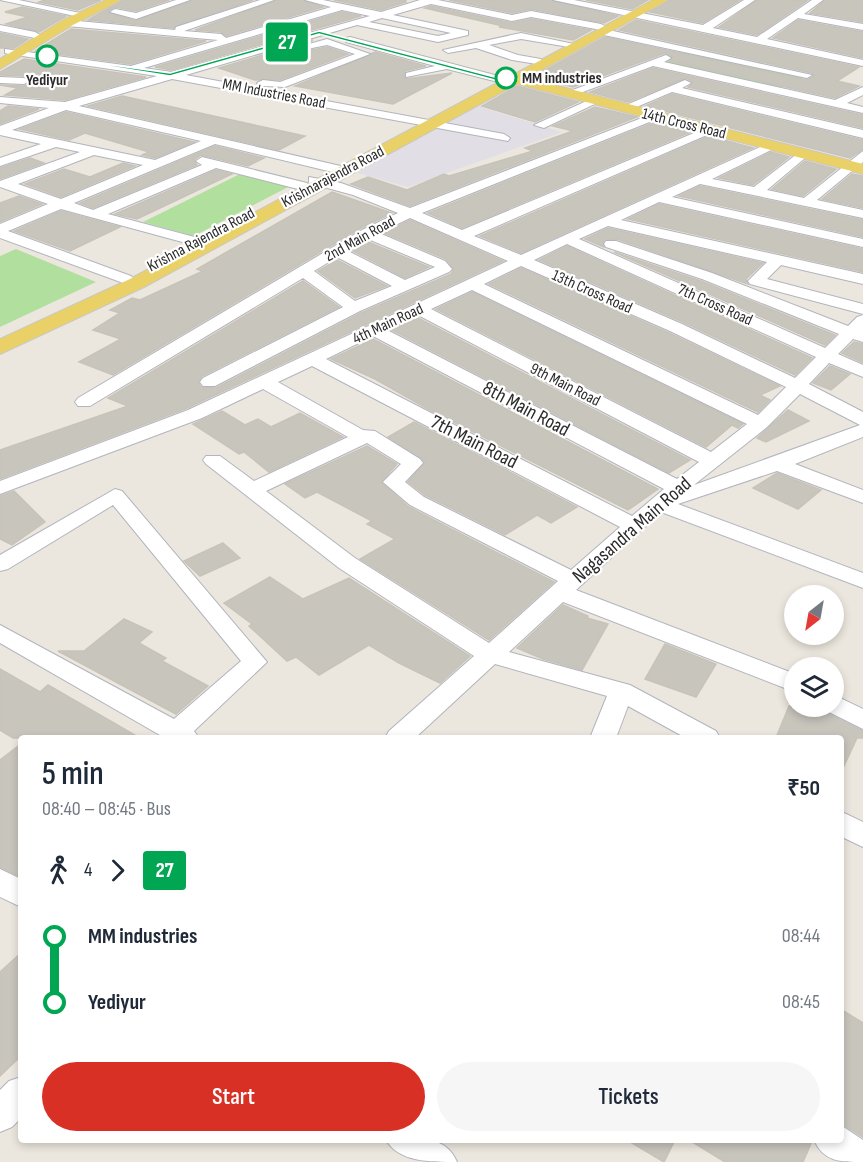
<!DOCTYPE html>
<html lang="en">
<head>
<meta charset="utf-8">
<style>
  :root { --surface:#fff; --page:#f6f6f7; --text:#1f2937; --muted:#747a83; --accent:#d93025 }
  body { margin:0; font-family:"Sofia Sans Condensed",sans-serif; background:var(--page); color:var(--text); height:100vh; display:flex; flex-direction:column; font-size:22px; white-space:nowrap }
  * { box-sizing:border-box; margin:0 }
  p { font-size:20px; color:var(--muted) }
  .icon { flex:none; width:33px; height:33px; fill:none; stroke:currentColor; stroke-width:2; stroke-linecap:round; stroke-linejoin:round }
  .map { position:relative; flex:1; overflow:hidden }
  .drawer { position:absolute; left:18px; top:735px; width:826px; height:408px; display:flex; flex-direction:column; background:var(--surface); border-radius:6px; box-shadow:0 3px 9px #0003 }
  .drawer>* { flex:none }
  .badge { padding:0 12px; border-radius:4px; font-size:21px; line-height:39px }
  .needle { width:39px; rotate:211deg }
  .controls { position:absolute; left:784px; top:585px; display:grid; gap:12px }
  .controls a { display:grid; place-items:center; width:60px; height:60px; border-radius:50%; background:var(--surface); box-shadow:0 3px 9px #0003; font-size:30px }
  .map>.badge { position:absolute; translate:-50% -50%; box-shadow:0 0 0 3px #fff }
  .legs { display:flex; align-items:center; gap:9px; height:66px; padding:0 24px; font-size:20px }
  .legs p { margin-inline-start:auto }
  .overview { display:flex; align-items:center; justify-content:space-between; height:102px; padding:0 24px }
  h1 { font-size:33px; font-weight:600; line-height:45px }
  .button { display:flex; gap:12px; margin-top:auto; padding:12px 24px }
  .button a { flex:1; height:69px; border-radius:36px; background:var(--accent); color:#fff; font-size:24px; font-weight:600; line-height:69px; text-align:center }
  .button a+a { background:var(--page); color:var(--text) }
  ul { padding:0 24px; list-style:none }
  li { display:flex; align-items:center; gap:21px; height:66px; font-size:22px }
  li i { display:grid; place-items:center; width:9px; height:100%; margin:0 8px; background:currentColor }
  li i::after { content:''; width:15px; height:15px; margin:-8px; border:4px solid; border-radius:50%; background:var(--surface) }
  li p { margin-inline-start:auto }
  li:first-child i { background:linear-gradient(#0000 50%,currentColor 0) }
  li:last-child i { background:linear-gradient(currentColor 50%,#0000 0) }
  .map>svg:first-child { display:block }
</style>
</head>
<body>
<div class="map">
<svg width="863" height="1162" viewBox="0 0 863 1162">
  <rect width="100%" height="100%" fill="#ece7de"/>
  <!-- industrial -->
  <path fill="#e1dee5" d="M474 105 562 132 408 187 357 173Z"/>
  <!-- green -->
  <g fill="#b1df9e">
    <path d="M690 49 807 75 776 90 654 62Z"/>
    <path d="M242 173 292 185 194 236 143 222Z"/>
    <path d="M16 249 96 282 0 327V256Z"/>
  </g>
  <!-- building -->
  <g fill="#c8c5bd" stroke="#c8c3b8" stroke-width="1.5">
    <path d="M45 0H101L78 10 39 2Z"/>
    <path d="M123 0H169L136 11 115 7 108 11 135 21 192 0H253L173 28 88 20Z"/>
    <path d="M276 0H303L323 7 226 36 221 32 195 30Z"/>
    <path d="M334 0H406V2L381 10Z"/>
    <path d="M449 0H551L618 16 604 23 531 9 512 13Z"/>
    <path d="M586 0H648L632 9Z"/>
    <path d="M670 0H740L703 23 650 12Z"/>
    <path d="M757 0H808L757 35 719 27Z"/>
    <path d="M825 0H863V22L810 13Z"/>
    <path d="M431 6 512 23 531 19 591 30 573 40 499 27 503 26 425 8Z"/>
    <path d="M22 7 66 16 39 32 6 24 28 17 5 12Z"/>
    <path d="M342 12 361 16 172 70 155 67Z"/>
    <path d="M636 20 859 67 837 81 859 86 835 98 670 61 673 57 665 53 573 87 533 77 605 37 807 80 814 76 812 73 619 30Z"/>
    <path d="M798 20 863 32V58L773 38Z"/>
    <path d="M71 29 206 41 131 64 35 51Z"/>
    <path d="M0 33 28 39 14 48H0Z"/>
    <path d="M313 40 300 47 307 51 327 47 348 54 280 80H255L219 68Z"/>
    <path d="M375 52 426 66 405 71V79L452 73 393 104 295 86Z"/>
    <path d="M24 59 146 77 65 100 5 95 18 88 0 85 24 86 31 82 24 76 0 75V72Z"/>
    <path d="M653 68 863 115V128L688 87 693 82 686 78 628 102 590 92Z"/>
    <path d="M517 86 578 102 535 122 482 106Z"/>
    <path d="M672 94 863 140V149L850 158 645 106Z"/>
    <path d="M122 96 268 128 305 136 279 150 88 106Z"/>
    <path d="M8 106 39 109 0 124V111Z"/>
    <path d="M595 107 637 117 410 206 351 184 368 177 407 190 444 174 449 176 533 151 525 148 573 131 553 126Z"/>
    <path d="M66 112 194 142 155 158 142 155 149 152 85 133 69 140 20 129Z"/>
    <path d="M655 122 691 132 462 228 428 213Z"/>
    <path d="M709 136 753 148 521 253 480 236Z"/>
    <path d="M215 146 264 158 248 166 201 155 194 160 197 165 93 208 80 203Z"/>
    <path d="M771 152 789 157 753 185 719 178Z"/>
    <path d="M30 158 44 163 0 179V168Z"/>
    <path d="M805 161 836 169 803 196 772 189Z"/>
    <path d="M123 163 135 166 61 197 25 184 64 169 90 177Z"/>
    <path d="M216 170 232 174 137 219 115 214Z"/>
    <path d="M852 174 863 176V208L822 199Z"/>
    <path d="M700 186 863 220V237L679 196Z"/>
    <path d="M332 192 392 213 361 228 113 375 79 362 121 339 93 330 120 313 110 310 132 298 140 300 203 271 197 269Z"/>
    <path d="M19 196 42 204 0 222V203Z"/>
    <path d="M659 204 863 249V272L628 219Z"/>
    <path d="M61 211 120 227 70 251 14 231Z"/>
    <path d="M410 220 503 261 187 408 0 479V450L128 406 108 398 303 281 339 307 202 376 198 382 201 387 216 388 361 313 451 274 454 269 446 259 384 233Z"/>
    <path d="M608 228 763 263 746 279 748 284 617 239 604 240V247L585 239Z"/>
    <path d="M368 242 429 267 405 278 353 251Z"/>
    <path d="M567 246 812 358 795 375 683 322 539 260Z"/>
    <path d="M614 252 701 281 835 335 825 345Z"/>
    <path d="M337 260 387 286 355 298 318 271Z"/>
    <path d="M521 268 669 333 780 386 760 395 770 400 758 412 489 284Z"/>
    <path d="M472 292 743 424 738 428 732 425 706 447 436 309Z"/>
    <path d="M418 318 690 460 669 473 392 330Z"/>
    <path d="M373 339 658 489 628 510 428 409 375 379 331 359Z"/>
    <path d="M854 342 863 344V363L842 353Z"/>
    <path d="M830 366 850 374 831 390 813 383Z"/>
    <path d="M788 410 809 421 766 442 757 438Z"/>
    <path d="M222 411 245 425 258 419 271 427 300 413 343 437 269 472 244 452 239 454 193 424Z"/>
    <path d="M414 422 577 507 551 523 537 515 505 535 425 495 408 482 425 462 388 437Z"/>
    <path d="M367 446 397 464 381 482 409 507 554 582 489 640 360 559 395 539 367 524 372 521 317 492 305 498 285 484Z"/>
    <path d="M777 473 821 490 798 509 753 488Z"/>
    <path d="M14 491 45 522 12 545 0 539V496Z"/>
    <path d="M223 543 240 558 200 576 184 561Z"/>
    <path d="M270 577 303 599 349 578 470 656 440 683 399 663 369 645 319 675 296 657 287 661 249 626 252 624 224 603Z"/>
    <path d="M563 605 588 616 587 618 608 624 582 670 543 659 517 648Z"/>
    <path d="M124 619 152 632 139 643 166 658 162 661 208 686 176 714 58 651H84Z"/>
    <path d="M665 644 716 664 696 697 645 679Z"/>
    <path d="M0 669 40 692 48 685 140 738H13L0 730Z"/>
    <path d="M789 706H813L863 731V738H857L842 770V738H776Z"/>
    <path d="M21 744V877L0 867V760Z"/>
    <path d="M21 953V1056L0 1076V972Z"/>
    <path d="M842 1010 863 1023V1137L842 1124Z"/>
    <path d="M627 1140H675L664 1162Z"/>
    <path d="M689 1140H812V1141L803 1162H725Z"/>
  </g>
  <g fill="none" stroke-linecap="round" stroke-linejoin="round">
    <defs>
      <g id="minor">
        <path d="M0 0H19L80 13 75 16Z"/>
        <path d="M176 0H190L136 19 110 12 115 9 136 13Z"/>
        <path d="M260 0H274L184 31 221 34 226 38 331 7 305 0H323L381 12 420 0H438L512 15 531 11 601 24 606 27 604 29 812 75 807 78 604 35 599 32 601 30 531 17 512 21 431 4 393 15 468 31V35L438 42 357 25 186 75 504 134 510 138 508 141 172 79 79 106 345 167 352 171 345 175 215 144 74 203 93 210 202 165 196 161 202 157 307 183 309 186 302 190 216 168 108 214 202 239 204 242 197 246 61 209 8 231 131 276 134 279 126 284 0 238V224L48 204 0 187V181L80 152 56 147 0 166V158L41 144 0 135V126L49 108 0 103V97L65 102 157 76 9 54 5 53V49L131 66 218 40 67 26 62 23 67 20 175 30 176 27ZM342 10 370 16 172 72 144 68ZM382 18 451 33 438 36 369 22ZM66 110 201 141 155 160 12 130ZM94 155 143 165 61 199 18 184Z"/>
        <path d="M553 0H574L703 25 744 0H755L713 28 757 37 812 0H823L804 14 863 24V30L798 18 767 39 863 60V66Z"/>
        <path d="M0 25 35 32 40 35 35 38 0 31Z"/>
        <path d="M521 33 574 44 569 47 521 39 489 45 518 55 541 59 542 61 537 64 512 60 476 48 448 53 443 50Z"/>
        <path d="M350 37 514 80 516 82 510 85 447 69 406 77V73L435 66 346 42V38Z"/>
        <path d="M327 39 370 54 285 87 263 86 257 83 263 80 280 82 355 54 327 45 307 49 302 46Z"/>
        <path d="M666 55 671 58 664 62 835 100 863 87V95L847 103 863 107V113L653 66 572 96 562 94Z"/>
        <path d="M0 77 24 78 29 81 24 84 0 83Z"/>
        <path d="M685 80 691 83 682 88 863 130V138L672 92 627 111 617 109Z"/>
        <path d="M591 99 601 101 544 128 534 125Z"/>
        <path d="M652 114 662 117 422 213 462 230 706 128 716 131 474 236 521 255 767 144H775L777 147 712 179 754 187 801 151 807 155 805 158 767 190 804 198 863 151V162L817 200 863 210V218L700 184 672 197 863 239V247L659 202 621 220 863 274V284L781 265 767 279 863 304V314L750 284 748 281 767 262 608 226 579 239 825 348 839 334 702 279 606 247 604 244 606 241H616L712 273 848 326 857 317 863 315V342L853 339 838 354 863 365V377L829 363 809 384 863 412V437L795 464 863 490V503L777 471 678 504 863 573V588L661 512 576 590 795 674V692L563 602 509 652 630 685 716 731 720 738H686L628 706 616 738H590L607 696 495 664 415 738H385L389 731 474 656 339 568 206 464 203 460 206 456H220L254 481 348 437 263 389 202 418 0 494V481L188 410 508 261 410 218 379 233 445 261 452 269 449 272 360 311 215 386H203L200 382 203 378 343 307 303 278 90 406H78L75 402 78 398 362 230 398 213 353 195 309 183V177L341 183 410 208ZM368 239 435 267 405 280 348 251ZM567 244 816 357 795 378 682 324 534 260ZM337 257 392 286 355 301 314 271ZM521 266 670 331 786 387 758 415 484 284ZM472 290 747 424 711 452 431 309ZM418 315 699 462 677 479 387 330ZM373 336 664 489 632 516 326 359ZM312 366 620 527 571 570 424 497 405 482 423 463 420 459 375 431 363 430 278 382ZM800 394 860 425 694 485 767 427ZM367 443 401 464 383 482 410 505 558 581 489 643 355 558 266 491Z"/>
        <path d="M115 489 122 491 267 662 194 731 199 738H165L0 643V625L174 719 241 661 113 505 8 569 0 571V555Z"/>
        <path d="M834 695 863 709V729L825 710 823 706H834Z"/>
        <path d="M842 812 863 822V847L842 837Z"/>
        <path d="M0 869 21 879V907L0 897Z"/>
        <path d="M21 1077V1118L12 1127 0 1132V1090L9 1081Z"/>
        <path d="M842 1126 863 1140V1162C840 1162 824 1162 814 1140H842Z"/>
        <path d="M386 1140C414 1140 444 1132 457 1162 429 1162 399 1162 386 1140Z"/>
      </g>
      <g id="major">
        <path d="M106 0H121L71 26 0 69V59L63 20Z"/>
        <path d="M653 0H668L527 78 863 164V174L517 84 144 287 0 354V339L130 279 503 80 499 77 501 74 513 75Z"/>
      </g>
    </defs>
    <!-- minor casing -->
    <use href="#minor" stroke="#b2b4be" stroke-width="2"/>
    <!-- major casing -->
    <use href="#major" stroke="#c8c8c8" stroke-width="2"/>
    <!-- minor -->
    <use href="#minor" fill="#fff" fill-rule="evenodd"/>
    <!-- major -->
    <use href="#major" fill="#e9d167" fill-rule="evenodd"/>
  </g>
  <!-- line-1 -->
  <path fill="#00a651" stroke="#fff" stroke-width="1.5" d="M319 31 502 79 509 80 504 79 506 76 517 79 510 84 319 34 170 76 45 56 170 73Z"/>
  <!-- markers -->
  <g fill="#fff" stroke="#00a651" stroke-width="3">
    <circle cx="47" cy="56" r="10"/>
    <circle cx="506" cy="78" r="10"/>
  </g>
  <g text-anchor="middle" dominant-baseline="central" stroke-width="4.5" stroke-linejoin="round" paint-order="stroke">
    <!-- far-stop labels -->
    <g font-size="16" font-weight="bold" fill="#2b2b2b" stroke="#fff" text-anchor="start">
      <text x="522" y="78">MM industries</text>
      <text x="47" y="80" text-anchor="middle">Yediyur</text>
    </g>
    <!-- far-street labels -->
    <g font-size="16" fill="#2b2b2b" stroke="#fff">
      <text transform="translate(274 94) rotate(11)">MM Industries Road</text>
      <text transform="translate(684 124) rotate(14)">14th Cross Road</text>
      <text transform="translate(333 177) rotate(-28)">Krishnarajendra Road</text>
      <text transform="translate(360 239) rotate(-29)">2nd Main Road</text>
      <text transform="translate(201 240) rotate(-28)">Krishna Rajendra Road</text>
      <text transform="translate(592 292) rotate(24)">13th Cross Road</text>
      <text transform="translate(715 305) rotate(24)">7th Cross Road</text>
      <text transform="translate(388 324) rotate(-25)">4th Main Road</text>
      <text transform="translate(565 385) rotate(27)">9th Main Road</text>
    </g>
    <!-- street labels -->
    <g font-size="20" fill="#2b2b2b" stroke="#fff">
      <text transform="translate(526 409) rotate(28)">8th Main Road</text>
      <text transform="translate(474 442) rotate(27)">7th Main Road</text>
      <text transform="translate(632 530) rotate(-41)">Nagasandra Main Road</text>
    </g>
  </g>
</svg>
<div class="controls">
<a><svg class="needle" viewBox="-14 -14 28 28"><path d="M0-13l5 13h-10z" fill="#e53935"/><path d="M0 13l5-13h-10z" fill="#747a83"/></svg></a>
<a><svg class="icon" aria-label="layers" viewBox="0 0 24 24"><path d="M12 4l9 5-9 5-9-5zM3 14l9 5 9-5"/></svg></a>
</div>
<b class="badge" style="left:287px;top:42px;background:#00a651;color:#fff">27</b>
<section class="drawer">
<div class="overview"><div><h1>5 min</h1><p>08:40 – 08:45 · Bus</p></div><b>₹50</b></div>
<div class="legs"><svg class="icon" aria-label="walk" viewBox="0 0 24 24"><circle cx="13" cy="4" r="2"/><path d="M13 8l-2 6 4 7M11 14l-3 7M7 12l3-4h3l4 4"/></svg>4<svg class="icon" aria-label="forward" viewBox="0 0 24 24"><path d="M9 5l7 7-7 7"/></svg><b class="badge" style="background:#00a651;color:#fff">27</b></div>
<ul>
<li><i style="color:#00a651"></i><b>MM industries</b><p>08:44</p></li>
<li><i style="color:#00a651"></i><b>Yediyur</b><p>08:45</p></li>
</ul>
<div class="button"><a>Start</a><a>Tickets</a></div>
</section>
</div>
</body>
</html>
